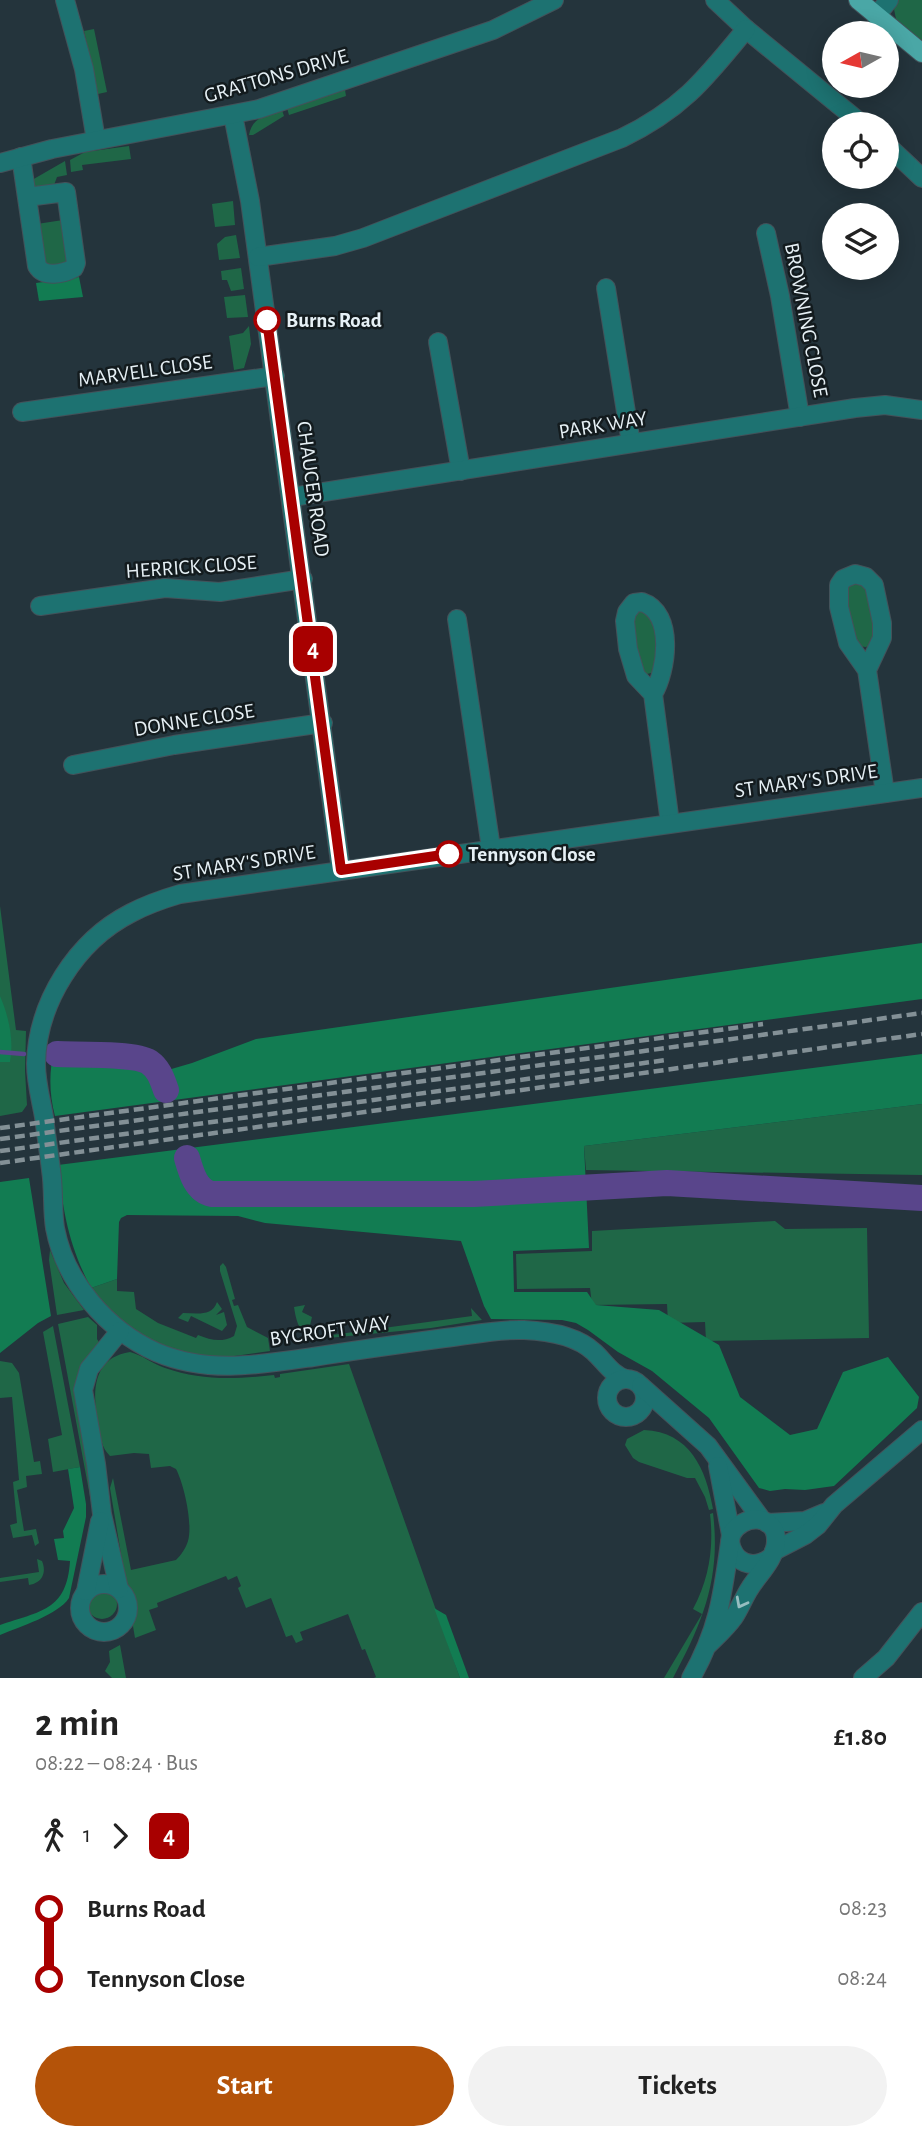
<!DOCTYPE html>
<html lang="en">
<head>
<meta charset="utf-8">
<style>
  :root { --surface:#fff; --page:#f2f2f2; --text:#222; --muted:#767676; --accent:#b45309 }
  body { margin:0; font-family:"Alegreya Sans",sans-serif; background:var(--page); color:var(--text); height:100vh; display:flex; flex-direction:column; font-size:26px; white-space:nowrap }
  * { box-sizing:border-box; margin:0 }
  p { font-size:23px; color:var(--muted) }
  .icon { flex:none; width:38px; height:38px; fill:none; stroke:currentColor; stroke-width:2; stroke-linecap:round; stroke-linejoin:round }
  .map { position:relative; height:1678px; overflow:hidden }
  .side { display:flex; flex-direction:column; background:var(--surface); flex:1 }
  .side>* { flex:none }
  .badge { padding:0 14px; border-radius:10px; font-size:24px; line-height:46px }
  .needle { width:46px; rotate:262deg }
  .fabs { position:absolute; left:822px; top:21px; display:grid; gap:14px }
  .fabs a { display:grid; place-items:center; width:77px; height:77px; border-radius:50%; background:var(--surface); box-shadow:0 4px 18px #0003; font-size:35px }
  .map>.badge { position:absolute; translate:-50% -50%; box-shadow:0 0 0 4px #fff }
  .legs { display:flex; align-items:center; gap:10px; height:77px; padding:0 35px; font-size:23px }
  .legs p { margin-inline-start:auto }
  .headline { display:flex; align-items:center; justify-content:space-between; height:119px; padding:0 35px }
  h1 { font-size:38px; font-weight:700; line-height:52px }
  .primary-button { display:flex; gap:14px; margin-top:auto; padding:14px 35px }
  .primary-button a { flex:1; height:80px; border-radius:42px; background:var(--accent); color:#fff; font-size:28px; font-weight:700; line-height:80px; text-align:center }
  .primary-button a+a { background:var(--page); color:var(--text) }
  ul { padding:0 35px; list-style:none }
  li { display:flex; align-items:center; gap:24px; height:70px; font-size:26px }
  li i { display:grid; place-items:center; width:10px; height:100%; margin:0 9px; background:currentColor }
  li i::after { content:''; width:18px; height:18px; margin:-9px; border:5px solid; border-radius:50%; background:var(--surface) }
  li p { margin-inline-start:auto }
  li:first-child i { background:linear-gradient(#0000 50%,currentColor 0) }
  li:last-child i { background:linear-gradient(currentColor 50%,#0000 0) }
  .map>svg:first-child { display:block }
</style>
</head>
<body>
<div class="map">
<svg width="922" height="1678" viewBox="0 0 922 1678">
  <rect width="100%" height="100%" fill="#24343c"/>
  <!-- green -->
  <g fill="#1f6747">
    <path d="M898 0H922V43L896 19 894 9Z"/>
    <path d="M94 29 107 92 98 94 84 31Z"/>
    <path d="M342 90H345L346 96 289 115 287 108Z"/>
    <path d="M282 110 284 116 253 135H249C252 117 267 115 282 110Z"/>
    <path d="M129 146 131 159 82 165 83 170 71 172 70 160 85 152Z"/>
    <path d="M65 161 67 175 57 177 54 185 36 189 32 180Z"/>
    <path d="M233 201 235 225 215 227 212 204Z"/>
    <path d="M63 220 68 258 66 263 54 268 43 263 37 224Z"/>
    <path d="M236 235 240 258 219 260 217 244 225 237Z"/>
    <path d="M241 268 244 289 231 291 227 280H222L221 271Z"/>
    <path d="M245 295 248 317 227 318 224 297Z"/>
    <path d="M249 326 251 344 244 368 234 370 229 336 243 333Z"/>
    <path d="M850 581 866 584 876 630 871 645 866 647 857 646 844 589Z"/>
    <path d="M638 611H645C661 628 658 650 655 672L647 674 638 667 633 614Z"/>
    <path d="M0 906 16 1030 26 1031 25 1071 27 1105 22 1112 0 1116Z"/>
    <path d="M922 1104V1175L586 1170 584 1146Z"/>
    <path d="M775 1221 785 1229 867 1228 869 1338 706 1341 705 1322 668 1323 667 1304 592 1305 590 1288 517 1289 516 1254 592 1251V1231Z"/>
    <path d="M50 1250 64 1283 84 1310 57 1315 49 1260Z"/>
    <path d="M223 1263 226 1267 235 1299 232 1300 234 1306 238 1305 247 1327 268 1338 270 1351 220 1358 180 1353 143 1338 109 1312 91 1288 117 1279V1291L134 1292 136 1309 158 1323 196 1338 198 1335C211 1340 221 1343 234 1336L237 1326 220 1271V1266Z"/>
    <path d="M217 1302 222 1309 216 1315 224 1312 227 1325 222 1331 191 1316 188 1322 178 1318 183 1313C196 1313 212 1317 217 1302Z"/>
    <path d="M305 1305 302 1312 312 1317 308 1334 317 1337 472 1316 471 1308 482 1320 431 1328 318 1339C300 1334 297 1326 294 1307Z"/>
    <path d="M88 1317 97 1325V1339L100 1344 84 1366 92 1498 91 1502 58 1324Z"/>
    <path d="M53 1326 80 1467 53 1472 48 1439 62 1435 43 1332Z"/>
    <path d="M130 1352C142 1355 153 1364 165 1368 202 1381 236 1379 274 1375L275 1378 280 1377V1374L349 1364 460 1678H374L376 1677 365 1649 362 1650 348 1614 300 1632 303 1640 296 1643 292 1635 286 1637 271 1598 246 1608 238 1588 241 1586 237 1576 228 1580 226 1576 157 1603 158 1607 149 1610 156 1630 135 1638 110 1488 113 1478 131 1570 176 1560C181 1555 186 1548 188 1541 193 1524 184 1484 176 1469L170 1466 151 1468 149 1454 134 1453 110 1456C101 1447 101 1438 98 1425 93 1396 90 1358 130 1352Z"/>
    <path d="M0 1361 12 1363 19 1373 34 1462 40 1461 42 1474 26 1476 27 1487 17 1490 24 1531 36 1529 39 1543 35 1546 32 1535 13 1538 10 1525 17 1523 13 1482 19 1480 12 1397 0 1398Z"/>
    <path d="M644 1430C690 1432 706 1469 713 1509L709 1510 705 1497 695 1478H687L639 1462 633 1458 625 1445 627 1439Z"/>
    <path d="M713 1513C721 1578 703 1622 673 1678H664L702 1614 693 1609C709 1579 714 1548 710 1514Z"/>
    <path d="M37 1559 42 1561C47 1573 42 1583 29 1585L28 1578 0 1582V1578L39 1572Z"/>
    <circle cx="102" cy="1604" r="15"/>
    <path d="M120 1645 126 1678H112L105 1671 110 1662 109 1651Z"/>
  </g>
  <!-- forest -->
  <g fill="#127c52">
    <path d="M79 277 83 297 39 301 36 283Z"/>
    <path d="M922 943V999L55 1116C49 1093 49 1073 54 1049L132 1052 150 1057 159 1055 168 1070 192 1063 256 1039Z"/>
    <path d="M0 996C9 1017 14 1040 10 1062H0Z"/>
    <path d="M922 1054V1104L584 1146 589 1248 513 1251 514 1292H587L596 1305 659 1310 719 1345 740 1397 790 1435 817 1429 843 1372 888 1357 919 1397 917 1408 834 1486 805 1490 785 1489 770 1491 759 1488 709 1418 652 1371 618 1352 588 1330 576 1323 562 1320 491 1319 484 1306 461 1241 265 1223 238 1216 127 1215 121 1218 119 1222 117 1279 91 1288C69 1246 63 1212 58 1165Z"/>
    <path d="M29 1178 51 1316 38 1323 0 1353V1182Z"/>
    <path d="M80 1467 86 1504V1517L69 1598C58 1615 19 1627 0 1635V1625C40 1611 67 1611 70 1561L58 1560 54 1539 64 1538 63 1531 74 1508 68 1469Z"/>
    <path d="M434 1608 446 1615 469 1678H460Z"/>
  </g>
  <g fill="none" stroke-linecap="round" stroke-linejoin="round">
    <!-- stream -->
    <path stroke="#59458b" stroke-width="4.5" d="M0 1052 24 1054"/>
    <!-- river -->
    <g stroke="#59458b" stroke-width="26">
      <path d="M57 1054C77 1055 135 1053 149 1062 159 1069 162 1079 166 1090"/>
      <path d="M187 1158C191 1172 196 1191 212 1194H474L667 1183 922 1198"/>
    </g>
    <defs>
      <g id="minor">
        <path d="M65 0 84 69 96 140"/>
        <path d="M715 0 746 29 862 124"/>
        <path d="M876 16 889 0"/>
        <path d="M233 115 250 201 341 870"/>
        <path d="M887 145 922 178"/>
        <path d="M21 157 37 266C44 278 63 274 74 268L76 263 66 192 27 197"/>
        <path d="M0 163 52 149 259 109 493 30 554 0"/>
        <path d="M766 233 780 296 800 417"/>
        <path d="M258 257 335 246 363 238 622 138C682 109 705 79 746 29"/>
        <path d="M606 288 631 443"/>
        <path d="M438 342 461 471"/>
        <path d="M22 412 275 376"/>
        <path d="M292 497 855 408 885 405 922 410"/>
        <path d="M40 606 165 588 220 592 303 579"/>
        <path d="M457 619 491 848"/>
        <path d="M867 670 882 638V623L874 585 866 577 855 574 843 579 839 585V607L848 643 867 670 885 793"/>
        <path d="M653 694C667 671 675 613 642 602L634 603 627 612 625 621 628 649 636 676 653 694 670 823"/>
        <path d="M73 765 174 745 323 723"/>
        <path d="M626 1379C612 1375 604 1361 594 1352 577 1336 547 1331 524 1330 498 1329 471 1335 445 1338 401 1344 357 1350 313 1357 259 1365 207 1374 156 1352 107 1330 65 1282 55 1228 52 1209 54 1189 51 1170 49 1152 46 1135 44 1117 41 1100 36 1082 36 1064 37 1003 76 941 131 913 146 905 163 899 180 894L922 788"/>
        <circle cx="626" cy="1398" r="19"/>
        <path d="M641 1386 708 1446 762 1520"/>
        <path d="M718 1466 731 1535"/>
        <path d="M767 1523 805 1521 824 1513"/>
        <path d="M730 1542C734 1563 752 1570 770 1558"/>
        <path d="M774 1551 805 1535 818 1525 834 1505 922 1430"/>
        <circle cx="104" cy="1608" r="24"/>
        <path d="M119 1589 102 1514 96 1464 83 1390 89 1369 120 1331"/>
        <path d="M86 1591 100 1521"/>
        <path d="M691 1678C720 1627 723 1591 731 1535 742 1513 777 1514 776 1541 776 1558 758 1575 750 1588 744 1597 740 1608 734 1617 727 1627 717 1636 708 1645"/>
        <path d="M863 1678 886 1658 922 1612"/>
      </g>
      <path id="major" d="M858 0 922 53"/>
    </defs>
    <!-- minor casing -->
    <use href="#minor" stroke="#43525a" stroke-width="20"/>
    <!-- major casing -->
    <use href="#major" stroke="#43525a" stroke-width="20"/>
    <!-- minor -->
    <use href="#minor" stroke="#1d7271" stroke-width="18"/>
    <!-- major -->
    <use href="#major" stroke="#4aa7a6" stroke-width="18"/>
    <!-- rail -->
    <g stroke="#839096" stroke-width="4.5" stroke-dasharray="10 5" stroke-linecap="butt">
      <path d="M0 1128 763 1024"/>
      <path d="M0 1139 922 1013"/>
      <path d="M0 1151 666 1060"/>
      <path d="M0 1163 922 1034"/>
    </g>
  </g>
  <!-- one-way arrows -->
  <defs><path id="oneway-chevron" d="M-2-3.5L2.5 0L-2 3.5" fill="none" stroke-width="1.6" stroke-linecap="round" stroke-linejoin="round" transform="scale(1.75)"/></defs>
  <use stroke="#96bec0" href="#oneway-chevron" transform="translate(741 1603) rotate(118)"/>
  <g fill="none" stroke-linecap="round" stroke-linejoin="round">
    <defs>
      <path id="line-1" d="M267 320 341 870 449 854"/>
    </defs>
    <!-- line-1 casing -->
    <use href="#line-1" stroke="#fff" stroke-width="16"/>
    <!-- line-1 -->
    <use href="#line-1" stroke="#a80000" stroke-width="10"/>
  </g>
  <!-- markers -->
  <g fill="#fff" stroke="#a80000" stroke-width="3.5">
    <circle cx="267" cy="320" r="12"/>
    <circle cx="449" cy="854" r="12"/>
  </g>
  <g text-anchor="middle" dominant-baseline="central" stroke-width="5" stroke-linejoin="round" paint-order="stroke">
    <!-- street labels -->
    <g font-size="21" fill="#e6f0f5" stroke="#131b1e">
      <text transform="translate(276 76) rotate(-16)">GRATTONS DRIVE</text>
      <text transform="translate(806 320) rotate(79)">BROWNING CLOSE</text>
      <text transform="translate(145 371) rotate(-8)">MARVELL CLOSE</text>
      <text transform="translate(603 425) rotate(-9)">PARK WAY</text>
      <text transform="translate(313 489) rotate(82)">CHAUCER ROAD</text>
      <text transform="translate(191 567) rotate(-4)">HERRICK CLOSE</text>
      <text transform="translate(194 720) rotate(-9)">DONNE CLOSE</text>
      <text transform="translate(806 781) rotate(-8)">ST MARY'S DRIVE</text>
      <text transform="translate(244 863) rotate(-9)">ST MARY'S DRIVE</text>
      <text transform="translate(330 1331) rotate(-8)">BYCROFT WAY</text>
    </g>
    <!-- stop labels -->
    <g font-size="21" font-weight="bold" fill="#e6f0f5" stroke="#131b1e" text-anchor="start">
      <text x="286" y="320">Burns Road</text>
      <text x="468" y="854">Tennyson Close</text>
    </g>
  </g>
</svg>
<div class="fabs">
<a><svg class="needle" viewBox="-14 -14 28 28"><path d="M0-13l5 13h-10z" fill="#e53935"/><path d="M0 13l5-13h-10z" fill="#767676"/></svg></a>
<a><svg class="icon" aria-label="locate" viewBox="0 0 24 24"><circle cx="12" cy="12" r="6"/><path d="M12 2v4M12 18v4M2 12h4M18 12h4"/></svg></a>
<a><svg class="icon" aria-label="layers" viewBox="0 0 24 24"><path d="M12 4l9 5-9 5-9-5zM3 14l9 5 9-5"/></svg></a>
</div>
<b class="badge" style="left:313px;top:649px;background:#a80000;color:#fff">4</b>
</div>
<section class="side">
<div class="headline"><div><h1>2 min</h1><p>08:22 – 08:24 · Bus</p></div><b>£1.80</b></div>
<div class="legs"><svg class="icon" aria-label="walk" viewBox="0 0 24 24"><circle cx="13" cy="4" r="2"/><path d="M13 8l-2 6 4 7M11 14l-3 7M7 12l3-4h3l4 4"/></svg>1<svg class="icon" aria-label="forward" viewBox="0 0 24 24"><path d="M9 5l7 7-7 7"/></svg><b class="badge" style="background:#a80000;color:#fff">4</b></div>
<ul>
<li><i style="color:#a80000"></i><b>Burns Road</b><p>08:23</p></li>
<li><i style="color:#a80000"></i><b>Tennyson Close</b><p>08:24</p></li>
</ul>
<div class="primary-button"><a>Start</a><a>Tickets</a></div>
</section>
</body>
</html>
